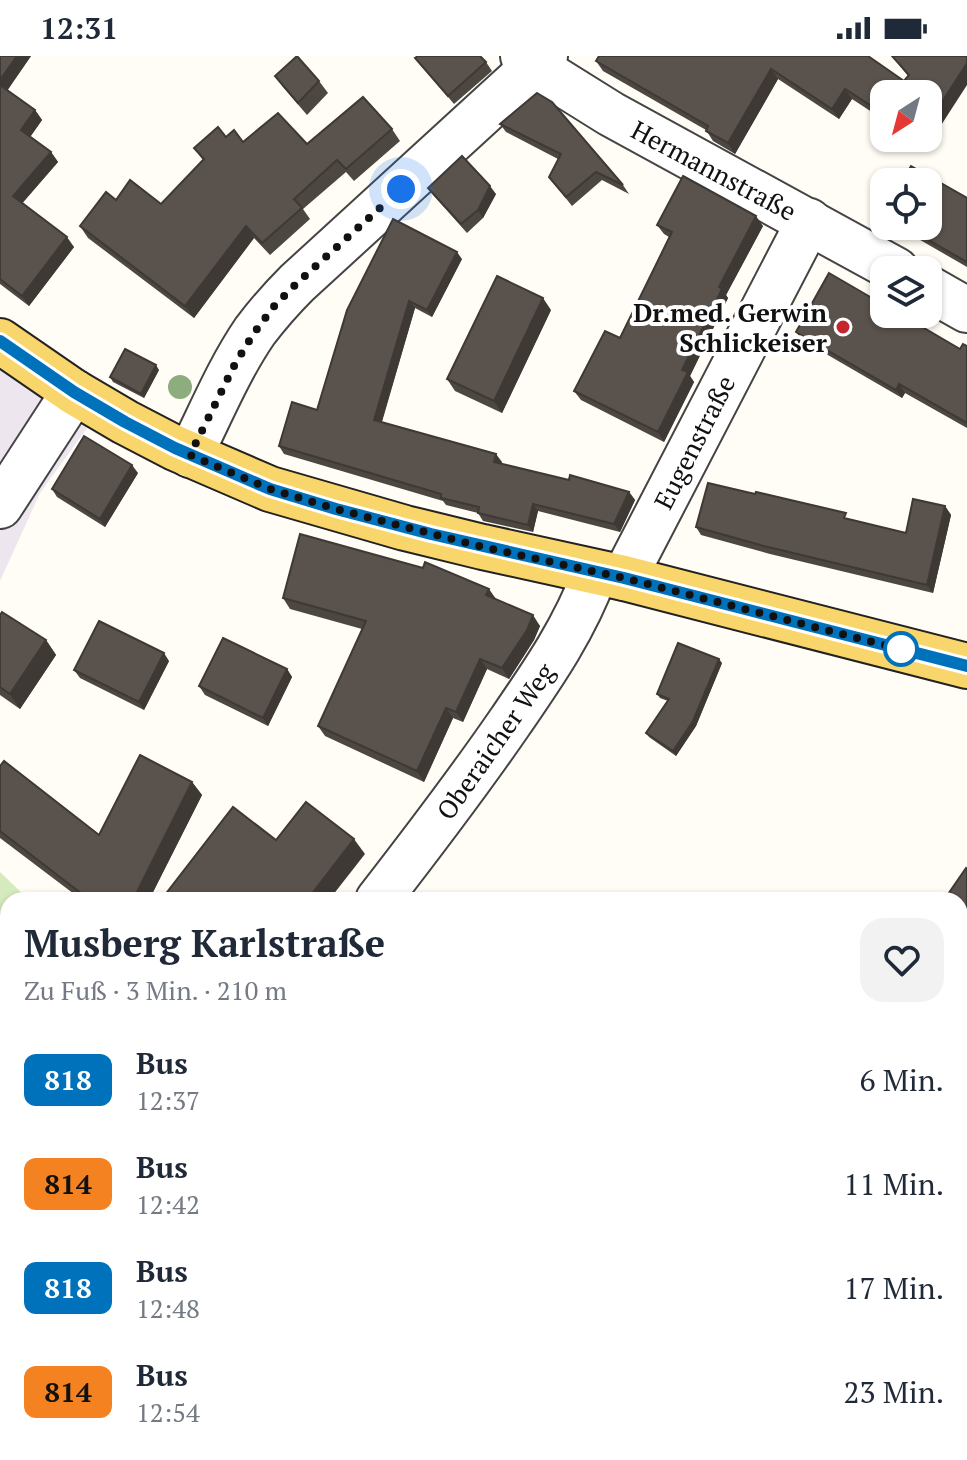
<!DOCTYPE html>
<html lang="de">
<head>
<meta charset="utf-8">
<style>
  :root { --surface:#fff; --page:#f2f2f3; --text:#1f2937; --muted:#747a83 }
  body { margin:0; font-family:"PT Serif",serif; background:var(--page); color:var(--text); height:100vh; display:flex; flex-direction:column; font-size:30px; white-space:nowrap }
  * { box-sizing:border-box; margin:0 }
  p { font-size:26px; color:var(--muted) }
  .icon { flex:none; width:44px; height:44px; fill:none; stroke:currentColor; stroke-width:2; stroke-linecap:round; stroke-linejoin:round }
  .map { position:relative; flex:1; overflow:hidden }
  .panel { position:absolute; left:0px; top:836px; width:968px; height:568px; display:flex; flex-direction:column; background:var(--surface); border-radius:24px 24px 0 0; box-shadow:0 2px 6px #0004 }
  .panel>* { flex:none }
  .badge { padding:0 16px; border-radius:12px; font-size:28px; line-height:52px }
  .needle { width:52px; rotate:216deg }
  .fabs { position:absolute; left:870px; top:24px; display:grid; gap:16px }
  .fabs a { display:grid; place-items:center; width:72px; height:72px; border-radius:16px; background:var(--surface); box-shadow:0 2px 6px #0004; font-size:40px }
  .you { position:absolute; width:40px; height:40px; margin:-20px; border:6px solid #fff; border-radius:50%; background:#1a73e8; box-shadow:0 0 0 12px #1a73e833 }
  .map>.badge { position:absolute; translate:-50% -50%; box-shadow:0 0 0 4px #fff }
  .round { display:grid; place-items:center; flex:none; width:84px; height:84px; border-radius:24px; background:var(--page) }
  .headline { display:flex; align-items:center; justify-content:space-between; height:136px; padding:0 24px }
  h1 { font-size:38px; font-weight:600; line-height:60px }
  ul { padding:0; list-style:none }
  li { display:flex; align-items:center; gap:24px; height:104px; padding:0 24px }
  li div { flex:1 }
  li b { display:block; font-size:30px }
  li em { font-style:normal }
  li .badge { min-width:88px; font-weight:700; text-align:center }
  .status { display:flex; justify-content:space-between; align-items:center; height:56px; padding:0 40px; background:var(--surface); direction:ltr }
  .status svg { height:22px; fill:currentColor }
  .map>svg:first-child { display:block }
</style>
</head>
<body>
<div class="status"><b>12:31</b><svg viewBox="0 0 49 12"><path d="M0 12V9h3v3zM5 12V6h3v6zM10 12V3h3v9zM15 12V0h3v12zM26 1h20v11H26zM47 4h2v5h-2z"/></svg></div>
<div class="map">
<svg width="967" height="1404" viewBox="0 0 967 1404">
  <rect width="100%" height="100%" fill="#fffdf5"/>
  <!-- industrial -->
  <path fill="#eee6ef" d="M0 304 90 368 40 437 0 525Z"/>
  <!-- farmland -->
  <path fill="#f6f3d4" d="M0 1246 8 1251V1396H265L279 1404H0Z"/>
  <!-- green -->
  <path fill="#d5ebbd" d="M0 816 29 844H8V1204L0 1212Z"/>
  <g fill="none" stroke-linecap="round" stroke-linejoin="round">
    <defs>
      <g id="minor">
        <path d="M523 0 534 10 611 58 896 214"/>
        <path d="M928 232 967 254"/>
        <path d="M190 399C211 357 229 313 255 275 268 258 282 242 297 227L545 0"/>
        <path d="M0 450 74 336"/>
        <path d="M624 522 809 165"/>
        <path d="M378 844C423 786 468 727 510 666 543 618 575 572 595 517"/>
        <path d="M0 1249 8 1242"/>
        <path d="M800 1396 816 1404"/>
      </g>
      <g id="major">
        <path d="M0 285 74 336 125 366 175 392 270 433 405 472 483 491 624 522 967 610"/>
        <path d="M960 1233 967 1221"/>
        <path d="M869 1404 873 1396"/>
      </g>
    </defs>
    <!-- minor casing -->
    <use href="#minor" stroke="#444" stroke-width="48"/>
    <!-- major casing -->
    <use href="#major" stroke="#222" stroke-width="48"/>
    <!-- minor -->
    <use href="#minor" stroke="#fff" stroke-width="44"/>
    <!-- major -->
    <use href="#major" stroke="#f9d66b" stroke-width="44"/>
  </g>
  <!-- trees -->
  <circle fill="#8dad7f" cx="180" cy="331" r="12"/>
  <!-- wall -->
  <g fill="#4d4742">
    <path d="M0 0H31L7 34 35 54 42 64 30 81 51 96 58 106 22 147 74 191 29 250 0 228Z"/>
    <path d="M599 0 904 25 908 20 892 0H967L927 91 912 82H928L884 38V64L852 43 839 63 778 23 735 98 713 85 706 74 603 15 596 5Z"/>
    <path d="M415 2 486 6 492 15 454 48Z"/>
    <path d="M275 20 319 25 328 37 307 59 283 31Z"/>
    <path d="M500 68 623 129 629 138 602 124 572 150 549 121 558 103 506 76Z"/>
    <path d="M392 73 400 85 354 125 346 116 303 153 310 163 270 199 254 182 194 262 88 182 80 170 116 144 161 148 203 104 194 92 226 81 243 86 307 88Z"/>
    <path d="M428 132 496 138 483 162 467 177 434 140Z"/>
    <path d="M967 142V211L896 170H928Z"/>
    <path d="M657 169 763 170 726 239 728 242 690 320 694 326 664 386 581 344 574 335 620 282 669 181 664 178Z"/>
    <path d="M462 203 432 261 415 252 382 366 502 406 501 408 569 424 629 436 635 444 620 476 538 455 533 476 483 465 478 457 446 449 443 445 284 398 279 390 317 354 347 254Z"/>
    <path d="M551 254 502 357 455 335 447 323Z"/>
    <path d="M796 276 960 293 967 290V372L905 337 902 342 802 284Z"/>
    <path d="M159 314 144 342 113 326 110 321Z"/>
    <path d="M138 417 105 471 57 441 52 433Z"/>
    <path d="M945 450 951 459 933 537 770 498 701 479 696 471 850 463 906 477Z"/>
    <path d="M283 542 496 543 540 570 534 584 509 623 487 613 463 666 453 662 424 726 325 680 318 670 362 573 290 553Z"/>
    <path d="M0 559 46 584 56 599 20 653 0 639Z"/>
    <path d="M169 605 144 654 80 622 74 614Z"/>
    <path d="M722 607 696 670 676 700 649 681 646 677 668 645 660 642 657 638Z"/>
    <path d="M287 613 292 621 268 670 205 639 199 630Z"/>
    <path d="M0 710 99 779 192 726 202 739 149 844H82L0 782Z"/>
    <path d="M967 1045V1133L960 1129V1059Z"/>
    <path d="M304 1396H448L464 1404H318Z"/>
    <path d="M531 1396H672L668 1404H540L534 1400Z"/>
  </g>
  <!-- shaded-wall -->
  <g fill="#3f3936">
    <path d="M17 0H31L5 38 0 31V24Z"/>
    <path d="M967 7V29L927 91 920 82H928V68Z"/>
    <path d="M771 13 778 23 735 98 728 87Z"/>
    <path d="M845 33 852 43 839 63 832 53Z"/>
    <path d="M35 54 42 64 28 84 21 74Z"/>
    <path d="M51 96 58 106 20 150 13 140Z"/>
    <path d="M490 130 496 138 483 162 478 154Z"/>
    <path d="M756 160 763 170 726 239 728 242 690 320 694 326 664 386 658 376 682 314 719 231Z"/>
    <path d="M246 170 254 182 194 262 185 250Z"/>
    <path d="M67 181 74 191 29 250 22 240Z"/>
    <path d="M457 196 462 203 432 261 427 254Z"/>
    <path d="M543 242 551 254 502 357 494 345Z"/>
    <path d="M409 245 415 252 380 371 374 364Z"/>
    <path d="M156 309 159 314 144 342 141 338Z"/>
    <path d="M899 328 905 337 902 342 896 334Z"/>
    <path d="M496 398 502 406 500 414 494 406Z"/>
    <path d="M132 409 138 417 105 471 100 463Z"/>
    <path d="M629 436 635 444 620 476 614 468Z"/>
    <path d="M533 448 538 455 533 476 528 469Z"/>
    <path d="M945 450 951 459 933 537 927 529Z"/>
    <path d="M489 533 496 543 486 539Z"/>
    <path d="M533 559 540 570 534 584 509 623 502 612Z"/>
    <path d="M46 584 56 599 20 653 10 638Z"/>
    <path d="M164 597 169 605 144 654 139 646Z"/>
    <path d="M480 603 487 613 463 666 456 656Z"/>
    <path d="M719 603 722 607 696 670 676 700 673 695Z"/>
    <path d="M287 613 292 621 268 670 263 662Z"/>
    <path d="M446 652 453 662 424 726 417 715Z"/>
    <path d="M192 726 202 739 149 844H133Z"/>
    <path d="M354 783 365 798 329 844H307Z"/>
    <path d="M660 1396H672L668 1404H655Z"/>
  </g>
  <!-- building -->
  <g fill="#5a524d" stroke="#3f3936" stroke-width="2">
    <path d="M0 0H17L0 24Z"/>
    <path d="M297 0 319 25 298 47 275 20Z"/>
    <path d="M418 0H480L486 6 448 40 415 2Z"/>
    <path d="M599 0H868L904 25 909 19 892 0H967V7L928 68V38H884V58L845 33 832 53 771 13 728 87 706 75 708 70 596 5Z"/>
    <path d="M0 29 35 54 21 74 51 96 13 140 67 181 22 240 0 223Z"/>
    <path d="M537 37 552 46 623 129 596 116 566 141 549 121 561 98 500 68Z"/>
    <path d="M363 41 392 73 346 113 337 104 294 143 302 152 262 187 246 170 185 250 80 170 106 136 116 144 130 124 161 148 204 103 194 92 218 71 226 81 234 74 243 86 278 57 307 88Z"/>
    <path d="M462 100 490 130 478 154 461 168 428 132Z"/>
    <path d="M911 110 967 142V206L904 170H928V126H902Z"/>
    <path d="M683 120 756 160 719 231 722 233 682 314 688 316 658 376 574 335 605 275 620 282 672 176 657 169Z"/>
    <path d="M393 163 457 196 427 254 409 245 374 364 496 398 494 406 569 424 570 419 629 436 614 468 533 448 528 469 478 457 479 451 441 442V438L279 390 292 346 317 354 347 254Z"/>
    <path d="M829 217 884 249V258H900L960 293 963 288 967 290V367L899 328 896 334 796 276Z"/>
    <path d="M497 220 543 242 494 345 447 323Z"/>
    <path d="M125 293 156 309 141 338 110 321Z"/>
    <path d="M84 380 132 409 100 463 52 433Z"/>
    <path d="M708 427 755 438 756 436 846 457 844 462 906 477 913 443 945 450 927 529 764 490 696 471Z"/>
    <path d="M300 478 423 512 425 506 489 533 486 539 533 559 527 574 502 612 480 603 456 656 446 652 417 715 318 670 366 565 283 542Z"/>
    <path d="M2 556 46 584 10 638 0 631V559Z"/>
    <path d="M99 565 164 597 139 646 74 614Z"/>
    <path d="M223 582 287 613 263 662 199 630Z"/>
    <path d="M678 587 719 603 693 665 673 695 646 677 669 643 657 638Z"/>
    <path d="M140 699 192 726 133 844H90L0 775V710L4 705 99 779Z"/>
    <path d="M306 746 354 783 307 844H161L233 751 276 784Z"/>
    <path d="M966 812 967 813V876L960 871V844H944Z"/>
    <path d="M967 890V1005L966 1007 960 1004V900Z"/>
    <path d="M967 1045V1125L966 1127 960 1124V1059Z"/>
    <path d="M967 1300 966 1404H911L915 1396H960V1313Z"/>
    <path d="M315 1396H448L464 1404H340L331 1399 328 1404Z"/>
    <path d="M538 1396H660L655 1404H552Z"/>
  </g>
  <g fill="none" stroke-linecap="round" stroke-linejoin="round">
    <defs>
      <path id="line" d="M0 285 74 336 125 366 175 392 270 433 336 453 431 478 624 522 967 610"/>
    </defs>
    <!-- line casing -->
    <use href="#line" stroke="#fff" stroke-width="18"/>
    <!-- line -->
    <use href="#line" stroke="#0072bc" stroke-width="12"/>
    <!-- walk -->
    <path stroke="#111" stroke-width="8" stroke-dasharray="0 14.4" d="M401 133 297 227 275 249 254 277 235 308 190 399 270 433 336 453 483 491 624 522 908 595 901 593"/>
  </g>
  <!-- markers -->
  <circle fill="#c4262e" stroke="#fff" stroke-width="3" cx="843" cy="271" r="8"/>
  <circle fill="#fff" stroke="#0072bc" stroke-width="4" cx="901" cy="593" r="16"/>
  <g text-anchor="middle" dominant-baseline="central" stroke-width="8" stroke-linejoin="round" paint-order="stroke">
    <!-- street labels -->
    <g font-size="26" fill="#111" stroke="#fff">
      <text transform="translate(714 114) rotate(28)">Hermannstraße</text>
      <text transform="translate(694 386) rotate(-63)">Eugenstraße</text>
      <text transform="translate(495 685) rotate(-55)">Oberaicher Weg</text>
    </g>
    <!-- poi labels -->
    <g font-size="26" font-weight="bold" fill="#111" stroke="#fff" text-anchor="end">
      <text x="827" y="256">Dr.med. Gerwin<tspan x="827" dy="30">Schlickeiser</tspan></text>
    </g>
  </g>
</svg>
<div class="fabs">
<a><svg class="needle" viewBox="-14 -14 28 28"><path d="M0-13l5 13h-10z" fill="#e53935"/><path d="M0 13l5-13h-10z" fill="#747a83"/></svg></a>
<a><svg class="icon" aria-label="locate" viewBox="0 0 24 24"><circle cx="12" cy="12" r="6"/><path d="M12 2v4M12 18v4M2 12h4M18 12h4"/></svg></a>
<a><svg class="icon" aria-label="layers" viewBox="0 0 24 24"><path d="M12 4l9 5-9 5-9-5zM3 14l9 5 9-5"/></svg></a>
</div>
<div class="you" style="left:401px;top:133px"></div>
<section class="panel">
<div class="headline"><div><h1>Musberg Karlstraße</h1><p>Zu Fuß · 3 Min. · 210 m</p></div><a class="round"><svg class="icon" aria-label="heart" viewBox="0 0 24 24"><path d="M12 20l-8-8c-3-5 5-10 8-4 3-6 11-1 8 4z"/></svg></a></div>
<ul>
<li><span class="badge" style="background:#0072bc;color:#fff">818</span><div><b>Bus</b><p>12:37</p></div><em>6 Min.</em></li>
<li><span class="badge" style="background:#f58220;color:#111">814</span><div><b>Bus</b><p>12:42</p></div><em>11 Min.</em></li>
<li><span class="badge" style="background:#0072bc;color:#fff">818</span><div><b>Bus</b><p>12:48</p></div><em>17 Min.</em></li>
<li><span class="badge" style="background:#f58220;color:#111">814</span><div><b>Bus</b><p>12:54</p></div><em>23 Min.</em></li>
</ul>
</section>
</div>
</body>
</html>
